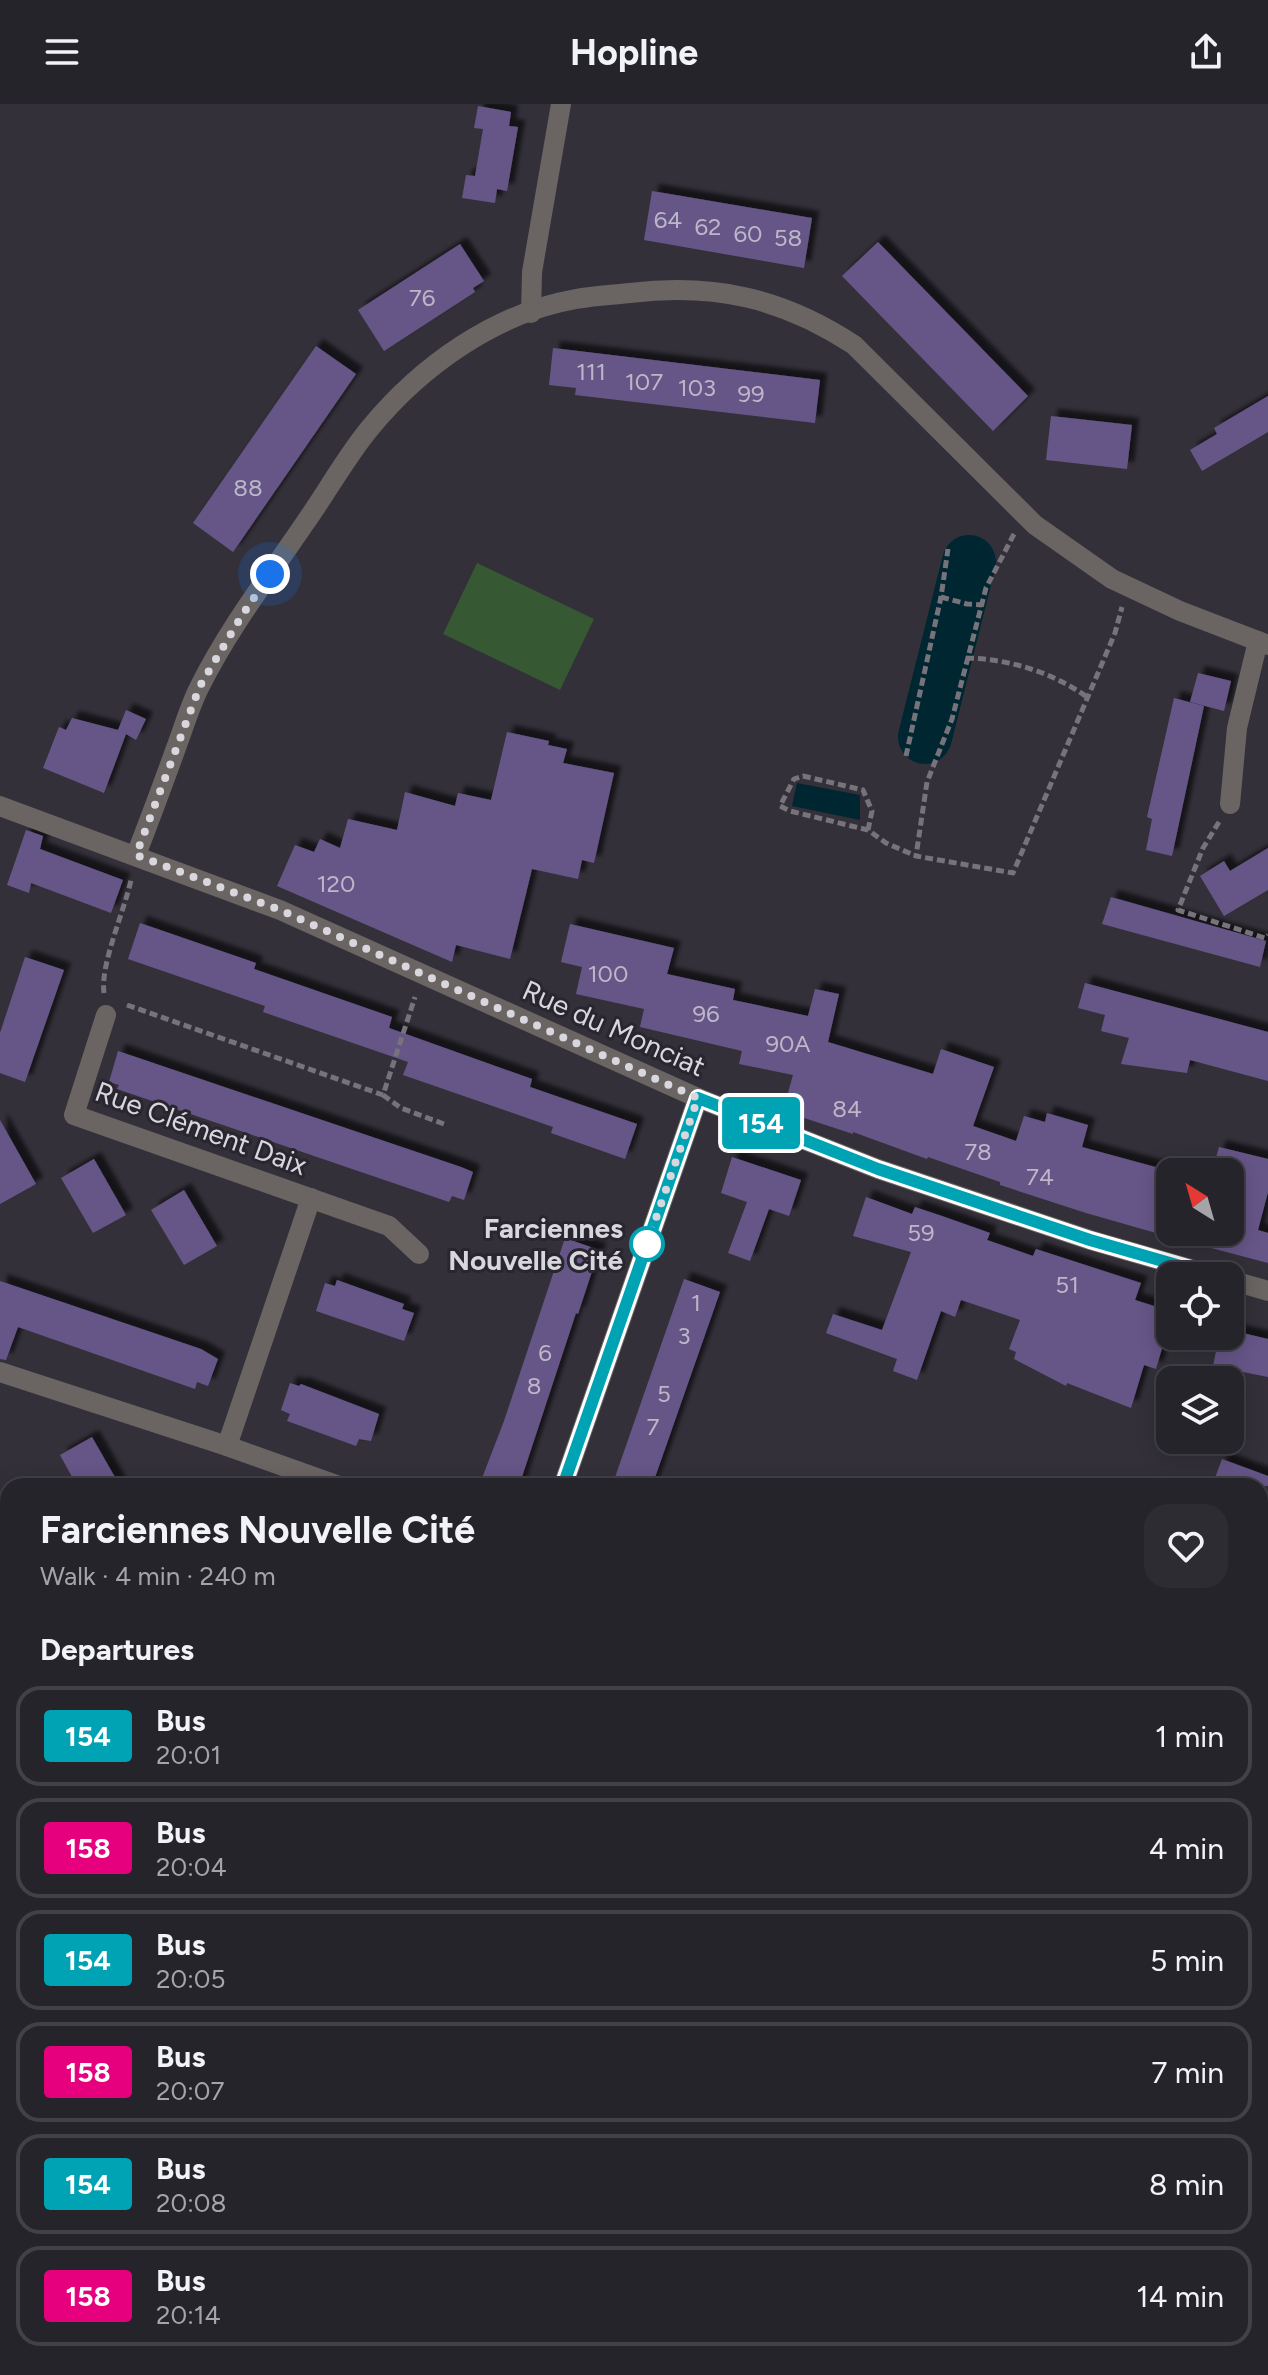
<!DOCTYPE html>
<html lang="en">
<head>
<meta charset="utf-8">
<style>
  :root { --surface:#26242b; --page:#2e2c33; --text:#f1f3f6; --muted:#a4a4a9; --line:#424147 }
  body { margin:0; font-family:Figtree,sans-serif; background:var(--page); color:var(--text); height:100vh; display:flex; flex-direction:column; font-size:30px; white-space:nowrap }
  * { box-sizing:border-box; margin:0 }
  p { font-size:26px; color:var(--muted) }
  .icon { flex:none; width:44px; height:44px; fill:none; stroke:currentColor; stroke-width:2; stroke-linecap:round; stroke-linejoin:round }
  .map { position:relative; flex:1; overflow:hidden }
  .sheet { position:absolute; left:0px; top:1374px; width:1268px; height:898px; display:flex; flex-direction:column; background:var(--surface); border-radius:24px 24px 0 0; box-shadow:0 4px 20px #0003,0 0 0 2px var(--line) }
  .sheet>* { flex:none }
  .badge { padding:0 16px; border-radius:6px; font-size:28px; line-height:52px }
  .needle { width:52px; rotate:323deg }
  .fabs { position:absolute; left:1156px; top:1054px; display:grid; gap:16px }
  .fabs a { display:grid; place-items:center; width:88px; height:88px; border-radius:16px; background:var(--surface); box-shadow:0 4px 20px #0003,0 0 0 2px var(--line); font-size:40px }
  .you { position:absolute; width:40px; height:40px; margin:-20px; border:6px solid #fff; border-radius:50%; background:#1a73e8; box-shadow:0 0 0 12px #1a73e833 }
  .map>.badge { position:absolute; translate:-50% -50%; box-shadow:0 0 0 4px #fff }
  h2 { padding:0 40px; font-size:30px; line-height:72px }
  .round { display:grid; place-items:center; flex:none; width:84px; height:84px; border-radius:24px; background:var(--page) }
  .head { display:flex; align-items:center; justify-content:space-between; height:136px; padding:0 40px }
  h1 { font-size:38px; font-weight:700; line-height:60px }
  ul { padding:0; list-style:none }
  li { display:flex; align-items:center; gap:24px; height:100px; margin:0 16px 12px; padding:0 24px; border:4px solid var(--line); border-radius:24px }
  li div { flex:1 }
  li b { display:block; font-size:30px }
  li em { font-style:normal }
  li .badge { min-width:88px; font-weight:700; text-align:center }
  header { display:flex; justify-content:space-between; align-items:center; height:104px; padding:0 40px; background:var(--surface); font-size:36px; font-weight:700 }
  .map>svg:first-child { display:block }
</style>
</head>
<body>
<header><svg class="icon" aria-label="menu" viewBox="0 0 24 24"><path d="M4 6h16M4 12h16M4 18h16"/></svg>Hopline<svg class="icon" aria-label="share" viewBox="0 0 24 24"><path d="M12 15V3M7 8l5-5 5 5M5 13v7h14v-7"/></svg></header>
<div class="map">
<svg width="1268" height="2271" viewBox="0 0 1268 2271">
  <defs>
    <filter id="shadow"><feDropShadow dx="7" dy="-7" stdDeviation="2" flood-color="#0009"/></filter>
  </defs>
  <rect width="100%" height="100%" fill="#333039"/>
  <!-- green -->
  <path fill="#365832" d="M477 459 594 515 560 586 443 530Z"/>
  <!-- water -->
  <path fill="#002631" d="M797 679 860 691V716L792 702Z"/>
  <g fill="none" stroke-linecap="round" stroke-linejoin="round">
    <!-- river -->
    <path stroke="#002631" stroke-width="54" d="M925 633 969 458"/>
  </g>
  <!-- building -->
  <g fill="#665788" filter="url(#shadow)">
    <path d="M478 2 511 8 509 22 518 23 507 87 497 85 495 99 462 94 466 71 475 72 483 25 474 24Z"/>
    <path d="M652 87 812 114 804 164 644 136Z"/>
    <path d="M878 138 1028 292 993 327 842 172Z"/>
    <path d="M460 140 484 177 473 184 475 188 384 247 358 206Z"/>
    <path d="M316 242 356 270 233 448 193 419Z"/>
    <path d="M553 244 820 276 815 319 575 291 576 284 549 281Z"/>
    <path d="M1268 292V328L1202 367 1190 346 1217 330 1214 324Z"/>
    <path d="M1051 312 1132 321 1127 365 1046 356Z"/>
    <path d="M1198 569 1231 577 1224 607 1190 598Z"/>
    <path d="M1174 594 1204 602 1172 752 1146 746 1152 715 1147 713Z"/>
    <path d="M126 606 146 615 136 636 126 630 104 689 43 664 59 623 66 626 72 614 118 626Z"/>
    <path d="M507 628 549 637 548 641 567 645 563 659 614 669 594 759 582 756 578 775 532 765 510 855 456 841 452 858 277 782 295 741 314 748 320 735 340 744 348 715 397 726 405 688 455 702 458 689 491 696Z"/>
    <path d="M26 726 43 732 40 745 123 776 111 809 31 779 29 789 7 781Z"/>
    <path d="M1268 744V786L1224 812 1200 772 1224 757 1230 767Z"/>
    <path d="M1111 793 1266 837 1260 863 1102 820Z"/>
    <path d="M140 819 256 859 254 865 392 913 389 924 532 975 530 983 637 1020 625 1055 551 1029 553 1023 403 971 408 958 263 908 265 902 128 855Z"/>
    <path d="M570 820 674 844 667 870 735 885 733 896 808 912 815 885 839 890 828 938 933 970 941 945 994 963 973 1022 1016 1037 1024 1012 1045 1018 1047 1009 1088 1021 1082 1043 1170 1067V1133L1086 1109 1000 1081V1078L928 1053 927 1055 853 1028V1030L783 1007 793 971 739 960 742 947 640 923 644 905 576 890 582 863 561 858Z"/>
    <path d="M25 853 64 866 25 978 0 969V929Z"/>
    <path d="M1085 879 1268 928V977L1190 956 1187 969 1121 960 1129 934 1101 927 1105 911 1078 904Z"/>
    <path d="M118 947 461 1063 473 1068 464 1096 452 1092 449 1098 117 985 119 981 109 978Z"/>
    <path d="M0 1016 36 1080 0 1100Z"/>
    <path d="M1219 1043 1268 1055V1088L1258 1126 1268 1129V1159L1181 1136 1182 1128H1230V1068H1212Z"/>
    <path d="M732 1053 801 1076 789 1112 769 1105 750 1157 728 1149 747 1098 721 1089Z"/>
    <path d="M94 1055 126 1111 93 1129 61 1074Z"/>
    <path d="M184 1086 217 1142 184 1161 151 1106Z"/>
    <path d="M866 1093 912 1110 915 1103 942 1112 990 1129 987 1136 1033 1152 1036 1145 1141 1179 1135 1196 1170 1207V1217L1156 1265 1144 1261 1131 1304 1067 1279 1066 1282 1014 1255 1016 1248 1009 1245 1020 1216 961 1196 955 1213 941 1207 917 1276 893 1267 897 1255 826 1229 833 1210 882 1226 911 1148 853 1132Z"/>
    <path d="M565 1134 599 1146 578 1210 576 1209 519 1382H479L504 1317Z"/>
    <path d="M684 1175 720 1188 652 1382H612Z"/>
    <path d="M337 1176 404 1200 402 1205 414 1209 404 1237 316 1207 325 1179 335 1182Z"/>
    <path d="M0 1177 201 1245 218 1255 208 1282 197 1278 195 1285 18 1223 6 1256 0 1255Z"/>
    <path d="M1230 1226 1268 1235V1273L1213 1262 1219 1232H1230Z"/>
    <path d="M290 1279 299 1282 301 1280 379 1310 371 1337 359 1335 356 1342 287 1317 290 1310 281 1306Z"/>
    <path d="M92 1333 120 1382H77L60 1351Z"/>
    <path d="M1222 1355 1268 1372V1382H1212Z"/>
  </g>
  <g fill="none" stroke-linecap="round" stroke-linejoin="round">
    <!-- path -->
    <g stroke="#76737b" stroke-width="5" stroke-dasharray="8 4" stroke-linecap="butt">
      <path d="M1014 430 986 484 952 615 927 678 916 752 1013 769 1115 529 1122 503"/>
      <path d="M941 493 967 500 982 501"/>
      <path d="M966 554C1009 555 1052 568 1087 593"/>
      <path d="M906 652 941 493 948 445"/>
      <path d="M1219 718 1203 744 1178 806 1265 834 1268 831"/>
      <path d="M868 726 872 707 863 686 803 672 794 675 780 702 790 707 868 726 886 739 916 752"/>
      <path d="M104 889C100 861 124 808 131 776"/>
      <path d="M127 901 383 991 415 893"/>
      <path d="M383 991 401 1004 444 1020"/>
      <path d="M845 2264 855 2271"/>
      <path d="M892 2264 906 2271"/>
    </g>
    <!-- street -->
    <g stroke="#6a6463" stroke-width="20">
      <path d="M531 209 532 168 561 0"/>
      <path d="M1230 700 1237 624 1258 537"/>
      <path d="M0 702 280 806 698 994 878 1065 1090 1136 1215 1172"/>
      <path d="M136 751C150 715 163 680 176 644 184 623 190 601 200 582 229 524 269 472 305 419 327 388 346 353 370 324 421 262 495 209 576 195 593 192 612 191 630 189 714 179 783 194 854 241L1035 421 1112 475 1180 507 1268 541"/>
      <path d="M106 911 74 1011 389 1122 419 1150"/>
      <path d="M1230 1176 1268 1187"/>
      <path d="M0 1268 227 1342 339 1382"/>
      <path d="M227 1342 311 1094"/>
      <path d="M563 1382 698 994"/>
      <path d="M1260 1482 1268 1459"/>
      <path d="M0 1596 8 1612"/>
      <path d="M0 1692 8 1690"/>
      <path d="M1260 1779 1268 1783"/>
      <path d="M0 2079 8 2093"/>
      <path d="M0 2144 8 2138"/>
      <path d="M451 2264 472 2271"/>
      <path d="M259 2271 261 2264"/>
      <path d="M708 2271 712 2264"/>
    </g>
  </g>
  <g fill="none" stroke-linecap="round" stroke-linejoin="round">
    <defs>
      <path id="line" d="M563 1382 698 994 878 1065 1090 1136 1215 1172"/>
    </defs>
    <!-- line casing -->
    <use href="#line" stroke="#fff" stroke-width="18"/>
    <!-- line -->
    <use href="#line" stroke="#00a3b4" stroke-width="12"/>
    <!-- walk -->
    <path stroke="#d8d7dd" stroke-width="8" stroke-dasharray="0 14.4" d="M270 470 241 513 200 582 136 751 280 806 698 994 647 1140"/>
  </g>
  <!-- markers -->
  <circle fill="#fff" stroke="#00a3b4" stroke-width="4" cx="647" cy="1140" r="16"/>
  <g text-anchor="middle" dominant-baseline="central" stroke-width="6" stroke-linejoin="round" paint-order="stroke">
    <!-- number labels -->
    <g font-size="24" fill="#bcb7c8">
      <text x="668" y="115">64</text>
      <text x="708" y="122">62</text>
      <text x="748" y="129">60</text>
      <text x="788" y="133">58</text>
      <text x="422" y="193">76</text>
      <text x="591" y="267">111</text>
      <text x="644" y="277">107</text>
      <text x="697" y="283">103</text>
      <text x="751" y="289">99</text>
      <text x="248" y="383">88</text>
      <text x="336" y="779">120</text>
      <text x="608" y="869">100</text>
      <text x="706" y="909">96</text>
      <text x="788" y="939">90A</text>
      <text x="847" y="1004">84</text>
      <text x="978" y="1047">78</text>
      <text x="1040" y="1072">74</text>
      <text x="921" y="1128">59</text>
      <text x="1067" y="1180">51</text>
      <text x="696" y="1198">1</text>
      <text x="684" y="1231">3</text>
      <text x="545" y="1248">6</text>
      <text x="534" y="1281">8</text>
      <text x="664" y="1289">5</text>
      <text x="653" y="1322">7</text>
    </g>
    <!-- street labels -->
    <g font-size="28" fill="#d8d7dd" stroke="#29262f">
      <text transform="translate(614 924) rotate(24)">Rue du Monciat</text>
      <text transform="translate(201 1024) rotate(20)">Rue Clément Daix</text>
    </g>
    <!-- stop labels -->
    <g font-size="28" font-weight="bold" fill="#d8d7dd" stroke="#29262f" text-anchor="end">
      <text x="623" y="1124">Farciennes<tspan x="623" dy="32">Nouvelle Cité</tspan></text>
    </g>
  </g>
</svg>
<div class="fabs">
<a><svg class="needle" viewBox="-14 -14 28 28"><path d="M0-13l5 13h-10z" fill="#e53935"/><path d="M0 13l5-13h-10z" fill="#a4a4a9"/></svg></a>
<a><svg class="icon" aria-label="locate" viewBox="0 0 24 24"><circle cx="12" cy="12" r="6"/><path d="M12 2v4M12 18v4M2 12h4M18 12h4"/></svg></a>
<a><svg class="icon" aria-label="layers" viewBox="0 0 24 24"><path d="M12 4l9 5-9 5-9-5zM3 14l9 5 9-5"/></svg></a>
</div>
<div class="you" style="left:270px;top:470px"></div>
<b class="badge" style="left:761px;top:1019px;background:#00a3b4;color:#fff">154</b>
<section class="sheet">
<div class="head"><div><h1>Farciennes Nouvelle Cité</h1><p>Walk · 4 min · 240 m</p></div><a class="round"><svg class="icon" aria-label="heart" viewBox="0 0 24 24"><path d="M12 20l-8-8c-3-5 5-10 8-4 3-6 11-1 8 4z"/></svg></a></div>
<h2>Departures</h2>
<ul>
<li><span class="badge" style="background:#00a3b4;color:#fff">154</span><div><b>Bus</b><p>20:01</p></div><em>1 min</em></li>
<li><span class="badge" style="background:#e6007e;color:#fff">158</span><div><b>Bus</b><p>20:04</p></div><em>4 min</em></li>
<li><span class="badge" style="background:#00a3b4;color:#fff">154</span><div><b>Bus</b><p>20:05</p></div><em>5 min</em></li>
<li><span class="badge" style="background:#e6007e;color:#fff">158</span><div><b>Bus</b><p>20:07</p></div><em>7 min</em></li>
<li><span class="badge" style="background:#00a3b4;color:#fff">154</span><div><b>Bus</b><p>20:08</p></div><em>8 min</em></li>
<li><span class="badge" style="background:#e6007e;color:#fff">158</span><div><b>Bus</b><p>20:14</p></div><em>14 min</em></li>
</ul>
</section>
</div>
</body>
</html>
